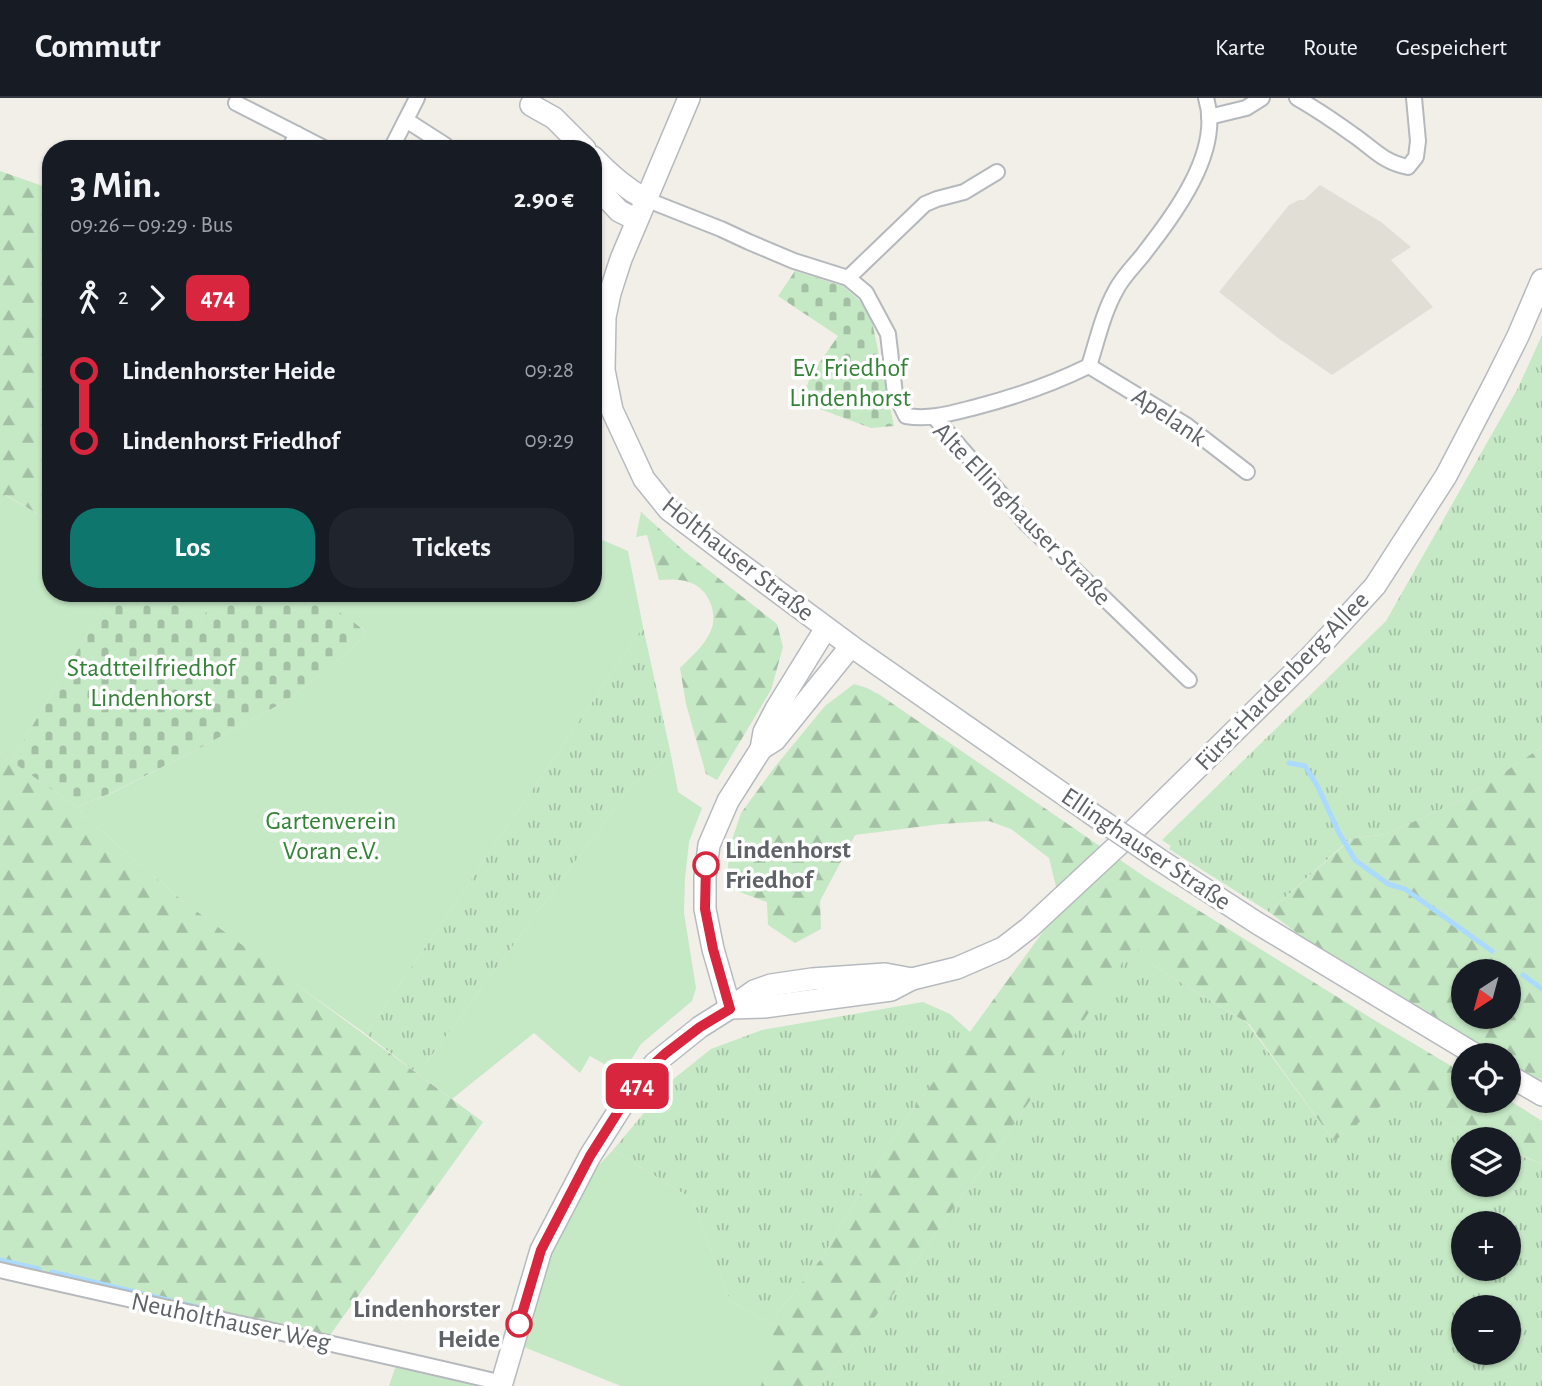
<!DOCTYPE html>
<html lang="de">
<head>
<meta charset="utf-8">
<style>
  :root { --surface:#171b24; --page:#20242c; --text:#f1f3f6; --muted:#9ea1a6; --line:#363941; --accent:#0f766e }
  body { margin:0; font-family:"Alegreya Sans",sans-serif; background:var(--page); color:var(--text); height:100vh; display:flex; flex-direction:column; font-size:26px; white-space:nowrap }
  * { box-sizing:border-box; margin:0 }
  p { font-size:23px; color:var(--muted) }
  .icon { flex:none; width:38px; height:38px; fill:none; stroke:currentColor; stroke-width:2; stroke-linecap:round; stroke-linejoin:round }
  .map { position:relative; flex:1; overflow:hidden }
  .sheet { position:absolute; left:42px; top:42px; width:560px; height:462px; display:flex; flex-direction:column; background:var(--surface); border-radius:28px; box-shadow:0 2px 5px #0004 }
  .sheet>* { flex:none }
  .badge { padding:0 14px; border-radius:10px; font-size:24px; line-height:46px }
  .needle { width:46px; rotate:216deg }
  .fabs { position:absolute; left:1451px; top:861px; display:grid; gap:14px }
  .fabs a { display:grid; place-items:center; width:70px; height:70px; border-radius:50%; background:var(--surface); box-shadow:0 2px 5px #0004; font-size:35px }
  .map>.badge { position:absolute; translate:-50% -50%; box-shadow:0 0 0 4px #fff }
  .legs { display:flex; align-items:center; gap:10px; height:77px; padding:0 28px; font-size:23px }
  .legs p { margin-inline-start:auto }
  .summary { display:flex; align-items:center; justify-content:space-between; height:119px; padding:0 28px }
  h1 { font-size:38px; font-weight:600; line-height:52px }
  .button { display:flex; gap:14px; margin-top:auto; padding:14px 28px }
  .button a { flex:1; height:80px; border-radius:28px; background:var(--accent); color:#fff; font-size:28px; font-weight:600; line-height:80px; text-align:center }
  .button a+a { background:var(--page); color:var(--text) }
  ul { padding:0 28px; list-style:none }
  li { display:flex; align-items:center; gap:24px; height:70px; font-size:26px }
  li i { display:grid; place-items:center; width:10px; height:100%; margin:0 9px; background:currentColor }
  li i::after { content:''; width:18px; height:18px; margin:-9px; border:5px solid; border-radius:50%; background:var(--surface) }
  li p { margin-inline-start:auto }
  li:first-child i { background:linear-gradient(#0000 50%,currentColor 0) }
  li:last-child i { background:linear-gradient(currentColor 50%,#0000 0) }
  header { display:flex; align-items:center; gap:42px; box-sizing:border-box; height:98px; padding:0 35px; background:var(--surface); border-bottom:2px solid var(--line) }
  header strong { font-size:33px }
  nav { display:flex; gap:38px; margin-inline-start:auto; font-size:24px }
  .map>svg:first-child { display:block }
</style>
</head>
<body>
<header>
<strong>Commutr</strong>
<nav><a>Karte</a><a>Route</a><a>Gespeichert</a></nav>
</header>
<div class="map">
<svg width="1542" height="1288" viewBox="0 0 1542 1288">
  <defs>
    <pattern id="grass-tufts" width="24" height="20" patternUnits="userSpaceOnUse" patternTransform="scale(1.75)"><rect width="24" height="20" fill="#c5e8c5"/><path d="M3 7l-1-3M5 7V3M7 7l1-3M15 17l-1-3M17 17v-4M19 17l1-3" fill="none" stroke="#a3c0a4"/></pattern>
    <pattern id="forest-firs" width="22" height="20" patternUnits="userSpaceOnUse" patternTransform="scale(1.75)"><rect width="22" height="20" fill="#c5e8c5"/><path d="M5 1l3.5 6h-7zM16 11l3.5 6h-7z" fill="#a3c0a4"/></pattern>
    <pattern id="cemetery-stones" width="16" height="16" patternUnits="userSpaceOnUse" patternTransform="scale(1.75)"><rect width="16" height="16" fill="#c5e8c5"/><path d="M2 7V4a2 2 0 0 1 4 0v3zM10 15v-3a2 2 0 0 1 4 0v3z" fill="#a3c0a4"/></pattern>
  </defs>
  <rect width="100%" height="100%" fill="#f1efe8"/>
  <!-- education -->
  <path fill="#e1ded6" d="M1320 87 1381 124 1411 149 1391 162 1433 209 1332 277 1278 240 1219 194 1289 107 1299 102H1304Z"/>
  <!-- grass -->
  <g fill="url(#grass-tufts)" fill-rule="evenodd">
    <path d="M1542 237V649L1462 702 1386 736 1350 741 1269 814 1169 751 1171 748 1162 742 1386 523 1518 290Z"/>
    <path d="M643 529 671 657 631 688 418 976 366 936Z"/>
    <path d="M1134 846 1154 868 1247 925 1334 1043 1408 987 1444 1026 1481 1041H1463V1087H1508L1509 1053 1542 1066V1288H820L894 1195 949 1116 1003 1043ZM1463 1125H1508V1171H1463ZM1463 1209H1508V1255H1463Z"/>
    <path d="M923 904 950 916 970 934 902 1027 821 1161 778 1214 775 1228 730 1203 692 1101 613 1052 671 983 711 951 762 932Z"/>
  </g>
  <!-- forest -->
  <g fill="url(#forest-firs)" fill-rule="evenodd">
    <path d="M0 73 51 91V424L6 397 0 405Z"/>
    <path d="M641 414 684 453 777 526 783 549 771 592 717 682 706 676 686 606 680 570C692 558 709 544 713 526 714 520 713 510 710 504 701 482 680 480 659 482L647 437 636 439Z"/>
    <path d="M854 586 867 590 880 597 1145 779 1379 925 1463 975V1003L1509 1002 1542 1023V1066L1509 1052 1508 1041H1481L1444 1026 1408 988 1334 1043 1249 926 1154 868 1134 847 1003 1043 949 1116 894 1195 820 1288H760L778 1214 821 1161 902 1027 1061 809 1049 760 1011 731 989 723 941 726 855 737 820 803 821 831 795 845 768 827 767 804 726 789 730 748 741 715 774 670 825 608Z"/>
    <path d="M1542 649V986L1509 966 1508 957H1495L1309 844 1269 814 1351 741 1386 736 1462 702ZM1463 873H1508V919H1463Z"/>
    <path d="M0 655 77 709 85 719 183 803 483 1024 325 1244 0 1171Z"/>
  </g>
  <!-- cemetery -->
  <g fill="url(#cemetery-stones)">
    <path d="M795 173 843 188 858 201 871 219 894 328 871 330 801 304 811 277 838 238 778 198Z"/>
    <path d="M112 495H157L201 522 218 495H311L350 521 365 533 361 542 324 574 286 603 198 651 111 695 77 709 11 663Z"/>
  </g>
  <!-- garden -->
  <g fill="#c5e8c5">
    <path d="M5 397 51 424V495H112L11 663 0 655V405Z"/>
    <path d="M593 438 628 453 643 529 366 936 273 870 183 803 85 719 77 709 112 695 198 651 286 603 324 574 361 542 365 533 362 530 311 495H593Z"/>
    <path d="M157 495H218L201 522Z"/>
    <path d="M671 657 678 694 702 710 689 744 685 780 684 815 696 890 692 903 641 946 622 976 590 958 580 975 534 935 452 1001 418 976 631 688Z"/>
    <path d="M613 1052 692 1101 730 1203 775 1228 761 1288H621L514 1245 567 1101Z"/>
    <path d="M398 1261 501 1288H389Z"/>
  </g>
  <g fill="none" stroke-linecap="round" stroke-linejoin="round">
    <!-- stream -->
    <g stroke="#aadaff" stroke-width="5">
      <path d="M1289 665 1305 668 1318 689 1339 735 1355 762 1388 786 1405 791 1492 853"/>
      <path d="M1523 877 1542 891"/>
      <path d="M0 1162 39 1171"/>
      <path d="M52 1174 222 1215"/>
    </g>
    <defs>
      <g id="street">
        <path d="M1297 0C1316 11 1334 23 1352 36 1373 50 1382 64 1408 69L1416 59 1418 43 1414 0"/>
        <path d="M236 5 326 51"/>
        <path d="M1209 19 1246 10 1262 0"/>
        <path d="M406 22 445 47 448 51"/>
        <path d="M289 51 297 36"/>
        <path d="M391 51 417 0"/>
        <path d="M645 101 721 131 749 144 794 163 848 180 866 195 888 236 895 296 906 318C931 322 952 315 976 309 1015 299 1052 286 1089 268 1097 243 1103 215 1116 192 1122 180 1133 169 1142 158 1173 118 1223 54 1206 0"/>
        <path d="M848 180 925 106 937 101 964 94 997 74"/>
        <path d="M1089 268 1186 327 1247 374"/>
        <path d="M935 320 1026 425 1189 582"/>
        <path d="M0 1172C167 1211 335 1245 502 1285"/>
      </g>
      <g id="secondary">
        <path d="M689 0 621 161 610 195 605 219 604 272 612 312 644 381 669 412 727 456 851 548 1089 714"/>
        <path d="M531 7 554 20 585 51"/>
        <path d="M593 59C609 76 625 90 645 101"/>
        <path d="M593 85 619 113 637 122"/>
        <path d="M761 651 775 642 851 548"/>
        <path d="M1160 762 1257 825 1476 957"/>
        <path d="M730 910 764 909 891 892 912 881 957 870 1003 850 1029 830 1128 738 1312 557 1375 488 1446 378 1495 284 1518 238 1542 182"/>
        <path d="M730 910 713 851 705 811V779L709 747 728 703 761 651 764 634 776 611 826 530"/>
        <path d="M1508 977 1542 997"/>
        <path d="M501 1288 541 1152 590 1058 623 1006 655 965 700 929 730 910 754 893 771 887 812 881 885 876 912 881"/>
      </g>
    </defs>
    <!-- street casing -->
    <use href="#street" stroke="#b5b8bc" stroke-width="18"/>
    <!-- secondary casing -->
    <use href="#secondary" stroke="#b6babf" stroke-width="24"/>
    <!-- street -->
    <use href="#street" stroke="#fff" stroke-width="14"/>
    <!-- secondary -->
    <use href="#secondary" stroke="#fff" stroke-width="21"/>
    <defs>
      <path id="secondary-bridge" d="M1089 714 1160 762"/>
    </defs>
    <!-- secondary-bridge casing -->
    <use href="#secondary-bridge" stroke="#b6babf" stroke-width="24" stroke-linecap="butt"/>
    <!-- secondary-bridge -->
    <use href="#secondary-bridge" stroke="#fff" stroke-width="21"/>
  </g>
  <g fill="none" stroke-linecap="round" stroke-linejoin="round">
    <defs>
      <path id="line-1" d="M519 1226 541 1152 590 1058 623 1006 655 965 666 955 700 929 730 911 713 851 705 811 706 767"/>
    </defs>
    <!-- line-1 casing -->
    <use href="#line-1" stroke="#fff" stroke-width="16"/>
    <!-- line-1 -->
    <use href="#line-1" stroke="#d7263d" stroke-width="10"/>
  </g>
  <!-- markers -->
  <g fill="#fff" stroke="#d7263d" stroke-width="3.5">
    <circle cx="706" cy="767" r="12"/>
    <circle cx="519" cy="1226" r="12"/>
  </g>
  <g text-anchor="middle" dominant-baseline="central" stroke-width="7" stroke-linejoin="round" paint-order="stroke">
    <!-- park labels -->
    <g font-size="26" fill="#348238" stroke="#fff">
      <text x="850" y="270">Ev. Friedhof<tspan x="850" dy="30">Lindenhorst</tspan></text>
      <text x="151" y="570">Stadtteilfriedhof<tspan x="151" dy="30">Lindenhorst</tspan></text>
      <text x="331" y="723">Gartenverein<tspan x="331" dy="30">Voran e.V.</tspan></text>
    </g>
    <!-- street labels -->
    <g font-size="26" fill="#5f6368" stroke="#fff">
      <text transform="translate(1169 319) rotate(34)">Apelank</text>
      <text transform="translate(1022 416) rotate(46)">Alte Ellinghauser Straße</text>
      <text transform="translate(738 461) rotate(38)">Holthauser Straße</text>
      <text transform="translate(1282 583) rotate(-46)">Fürst-Hardenberg-Allee</text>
      <text transform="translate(1146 751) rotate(34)">Ellinghauser Straße</text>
      <text transform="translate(231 1224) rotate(12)">Neuholthauser Weg</text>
    </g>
    <!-- stop labels -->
    <g font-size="26" font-weight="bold" fill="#5f6368" stroke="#fff" text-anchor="start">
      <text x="725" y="752">Lindenhorst<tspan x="725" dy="30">Friedhof</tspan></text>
      <text x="500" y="1211" text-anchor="end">Lindenhorster<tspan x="500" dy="30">Heide</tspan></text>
    </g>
  </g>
</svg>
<div class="fabs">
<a><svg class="needle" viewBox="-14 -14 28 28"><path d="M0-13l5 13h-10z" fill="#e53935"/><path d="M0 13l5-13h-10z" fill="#9ea1a6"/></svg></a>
<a><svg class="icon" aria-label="locate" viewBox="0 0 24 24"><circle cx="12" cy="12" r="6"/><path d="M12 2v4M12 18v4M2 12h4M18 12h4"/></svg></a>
<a><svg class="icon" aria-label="layers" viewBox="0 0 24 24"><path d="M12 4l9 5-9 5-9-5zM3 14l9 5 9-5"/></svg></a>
<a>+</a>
<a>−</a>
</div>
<b class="badge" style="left:637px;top:988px;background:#d7263d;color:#fff">474</b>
<section class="sheet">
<div class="summary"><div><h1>3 Min.</h1><p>09:26 – 09:29 · Bus</p></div><b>2.90 €</b></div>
<div class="legs"><svg class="icon" aria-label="walk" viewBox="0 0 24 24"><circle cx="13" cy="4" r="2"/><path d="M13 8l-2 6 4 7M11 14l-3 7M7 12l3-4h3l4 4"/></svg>2<svg class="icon" aria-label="forward" viewBox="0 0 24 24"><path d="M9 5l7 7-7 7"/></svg><b class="badge" style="background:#d7263d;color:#fff">474</b></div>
<ul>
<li><i style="color:#d7263d"></i><b>Lindenhorster Heide</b><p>09:28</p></li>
<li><i style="color:#d7263d"></i><b>Lindenhorst Friedhof</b><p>09:29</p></li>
</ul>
<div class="button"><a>Los</a><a>Tickets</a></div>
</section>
</div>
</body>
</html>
